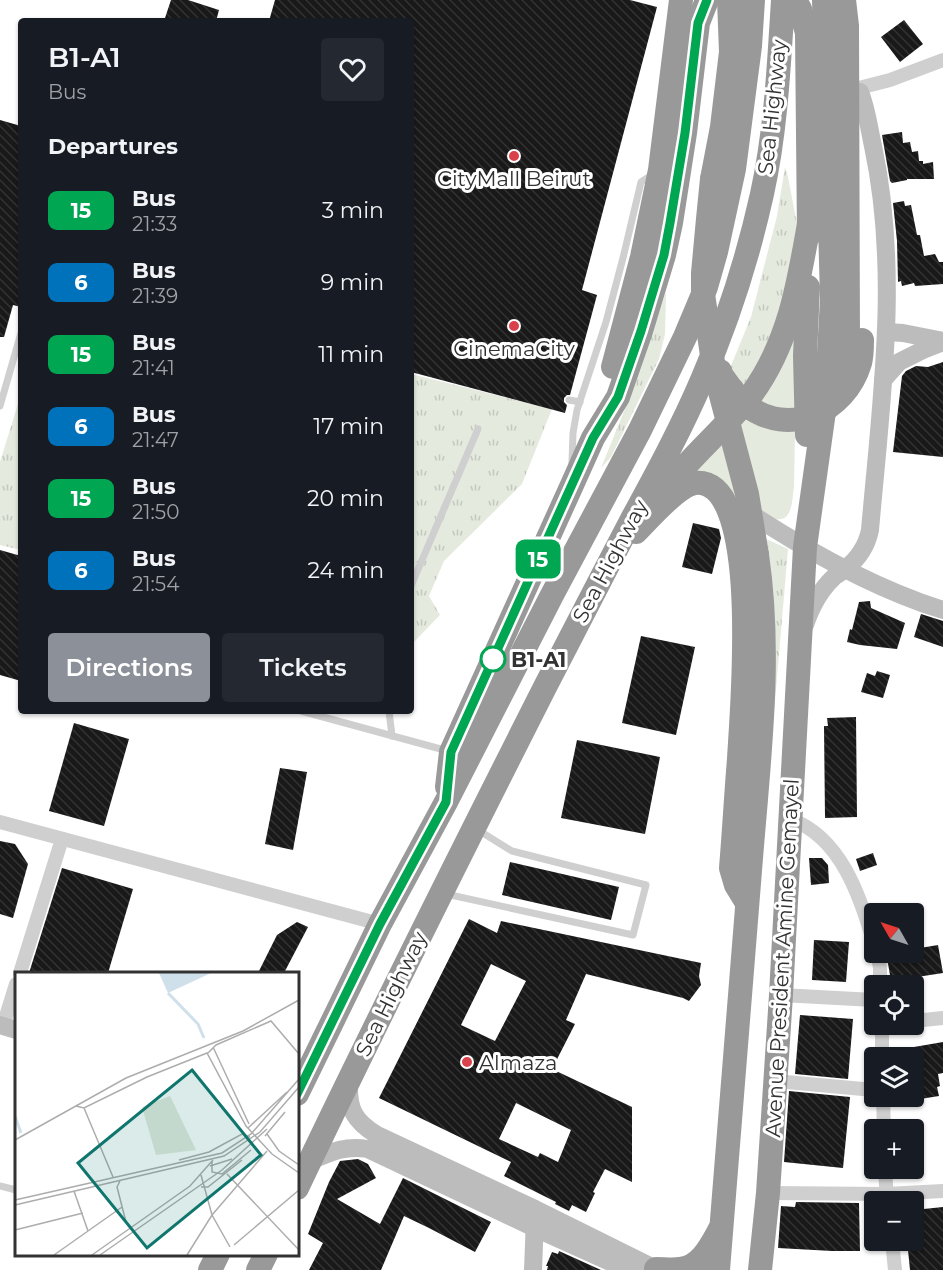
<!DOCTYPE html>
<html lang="en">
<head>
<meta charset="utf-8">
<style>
  :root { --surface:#171b24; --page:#242831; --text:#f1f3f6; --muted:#9ea1a6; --accent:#8c9099 }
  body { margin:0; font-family:Montserrat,sans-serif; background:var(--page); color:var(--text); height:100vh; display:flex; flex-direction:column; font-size:22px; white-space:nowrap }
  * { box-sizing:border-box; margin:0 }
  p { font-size:20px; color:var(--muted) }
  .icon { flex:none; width:33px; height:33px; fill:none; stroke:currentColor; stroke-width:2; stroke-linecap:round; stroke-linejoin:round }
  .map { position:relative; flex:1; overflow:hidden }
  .side { position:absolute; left:18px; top:18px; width:396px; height:696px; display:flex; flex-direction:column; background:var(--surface); border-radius:6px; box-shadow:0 2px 4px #0004 }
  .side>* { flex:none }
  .badge { padding:0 12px; border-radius:9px; font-size:21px; line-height:39px }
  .needle { width:39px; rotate:309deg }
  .buttons { position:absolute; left:864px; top:903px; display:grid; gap:12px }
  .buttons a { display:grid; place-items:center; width:60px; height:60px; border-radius:6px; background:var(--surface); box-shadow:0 2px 4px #0004; font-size:30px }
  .map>.badge { position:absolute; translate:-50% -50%; box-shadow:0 0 0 3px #fff }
  h2 { padding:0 30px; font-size:22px; line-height:54px }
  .round { display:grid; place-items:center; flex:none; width:63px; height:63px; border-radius:6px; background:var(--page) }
  .headline { display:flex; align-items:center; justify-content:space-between; height:102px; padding:0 30px }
  h1 { font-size:28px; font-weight:600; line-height:45px }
  .action { display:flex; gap:12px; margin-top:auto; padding:12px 30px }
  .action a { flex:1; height:69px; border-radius:6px; background:var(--accent); color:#fff; font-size:24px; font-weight:600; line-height:69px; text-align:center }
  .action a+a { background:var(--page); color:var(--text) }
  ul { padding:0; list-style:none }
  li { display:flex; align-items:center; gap:18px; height:72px; padding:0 30px }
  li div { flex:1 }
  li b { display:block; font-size:22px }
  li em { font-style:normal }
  li .badge { min-width:66px; font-weight:700; text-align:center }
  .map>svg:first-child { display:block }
</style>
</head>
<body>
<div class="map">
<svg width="943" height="1270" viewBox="0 0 943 1270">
  <defs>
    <pattern id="grass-tufts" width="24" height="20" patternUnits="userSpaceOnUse" patternTransform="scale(1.5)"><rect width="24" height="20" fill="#e4eade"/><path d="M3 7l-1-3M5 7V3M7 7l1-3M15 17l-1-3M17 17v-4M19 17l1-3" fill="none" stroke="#c4c9bf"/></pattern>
    <pattern id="building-back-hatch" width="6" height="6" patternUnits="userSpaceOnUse" patternTransform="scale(1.5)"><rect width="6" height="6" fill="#191919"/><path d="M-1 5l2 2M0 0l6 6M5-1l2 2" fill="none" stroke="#323232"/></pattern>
  </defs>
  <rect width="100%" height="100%" fill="#fff"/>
  <!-- grass -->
  <g fill="url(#grass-tufts)">
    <path d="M785 167 788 177 797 224 789 297 744 392 728 373 751 317 777 216Z"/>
    <path d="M666 292 665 334 659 359 611 457 601 468 629 399Z"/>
    <path d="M411 374 552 409 522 484 444 561 429 596 440 615 411 645Z"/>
    <path d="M21 394V550L0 545V462Z"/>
    <path d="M760 536 788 549 774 712Z"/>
  </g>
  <!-- garden -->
  <path fill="#e4eade" d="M797 317 794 487C792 499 793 522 776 519L705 477H689Z"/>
  <!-- building -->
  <g fill="url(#building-back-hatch)" fill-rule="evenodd">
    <path d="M171 0H188L219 10 216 21H164Z"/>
    <path d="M275 0H630L657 7 582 290 597 295 570 395H567L564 398V402L567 405 565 413 411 372V21H269Z"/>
    <path d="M904 20 923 44 900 62 881 37Z"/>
    <path d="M0 120 21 126V307L13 305 4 337H0Z"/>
    <path d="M902 132 903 143 910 142 912 152 918 151 919 161H923V164L933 162 934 179H907V180L892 183 890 181 882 135Z"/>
    <path d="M904 201 905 206 911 205 917 235H920L924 256 935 254 939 262H943V284L915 286 914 283 902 286 901 281 898 282 897 241 893 203Z"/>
    <path d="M943 362V457L893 452 902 376 906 371 916 366 928 367Z"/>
    <path d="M693 523 719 529 721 538 712 574 682 567Z"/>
    <path d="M0 550 21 556V681L0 675Z"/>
    <path d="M870 601 871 608 905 623 897 649 860 645 847 642 850 629 852 630 859 602Z"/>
    <path d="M921 614 943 621V647L914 637Z"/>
    <path d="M641 636 695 647 676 735 622 723Z"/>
    <path d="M877 671 890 675 883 698 861 692 867 673 875 676Z"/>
    <path d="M856 717 857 817 825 818 824 726H828L827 718Z"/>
    <path d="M74 723 129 739 104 826 49 811Z"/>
    <path d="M577 740 660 757 645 834 561 818Z"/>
    <path d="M280 768 307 772 293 850 265 844Z"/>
    <path d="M0 841 15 844 28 864 13 918 0 914Z"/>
    <path d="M873 853 877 865 860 871 856 859Z"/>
    <path d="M809 858H822L828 865 829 883 811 885Z"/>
    <path d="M510 862 619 887 611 920 502 895Z"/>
    <path d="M62 868 133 889 108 973H29Z"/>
    <path d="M469 919 497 933 501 921 701 963 699 976 701 985 689 1001 683 998 586 974 566 1020 575 1024 552 1069 632 1107V1182L605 1169 593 1192 595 1193 586 1212 572 1205 569 1211 555 1204 556 1202 504 1176 511 1162 379 1098ZM491 964 526 981 495 1041 461 1025ZM516 1103 571 1130 558 1162 540 1153 538 1157 499 1139Z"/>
    <path d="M297 922 308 927 284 973H258L277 935Z"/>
    <path d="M814 940 849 942 846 982 812 980Z"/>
    <path d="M938 945 943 973 891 981 886 952H914V949Z"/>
    <path d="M800 1015 853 1019 848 1079 795 1074Z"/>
    <path d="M943 1042V1073L938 1074 940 1086 937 1087 939 1096 914 1100V1047Z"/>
    <path d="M789 1091 850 1097 843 1168 784 1162Z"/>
    <path d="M358 1159 368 1164 376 1178 337 1199 380 1224 403 1178 491 1222 475 1252 429 1228 404 1216 381 1270H309L323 1243 308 1234 329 1182 340 1161Z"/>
    <path d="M796 1202 859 1203 860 1251H832L778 1248 781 1206 795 1207Z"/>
    <path d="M943 1207V1270H910L907 1240H914V1210Z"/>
    <path d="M559 1251 601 1270H547L548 1266H546L552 1252 558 1254Z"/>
  </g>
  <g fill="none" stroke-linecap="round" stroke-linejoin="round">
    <!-- lane -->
    <g stroke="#cfcfcf" stroke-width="7">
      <path d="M569 400 580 402"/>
      <path d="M0 406 21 333"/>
      <path d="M572 462 573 433 577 410 606 322 623 258 641 182 652 175"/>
      <path d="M411 586 478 429"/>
      <path d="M301 711 448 751"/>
      <path d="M389 711 392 736"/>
      <path d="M446 894 633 935 646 885 512 851 478 830"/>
      <path d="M0 1186 16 1190"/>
    </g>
    <!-- street -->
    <g stroke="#cfcfcf" stroke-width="14">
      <path d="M859 88 890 80 943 60"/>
      <path d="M791 819C842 839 859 895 874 943"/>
      <path d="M0 822 380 924"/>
      <path d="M877 952 880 968V986"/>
      <path d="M20 973 62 839"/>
      <path d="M781 995 874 1000"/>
      <path d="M914 1021 943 1018"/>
      <path d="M882 1024V1058"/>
      <path d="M3 1026 16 984"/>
      <path d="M775 1081 874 1090"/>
      <path d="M883 1096 884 1130"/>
      <path d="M885 1168 887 1202"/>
      <path d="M768 1193 886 1194 943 1191"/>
      <path d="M892 1240 895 1270"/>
    </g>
    <!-- secondary -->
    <g stroke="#bcbcbc" stroke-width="18">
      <path d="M887 332 903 333 943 341"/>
      <path d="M883 380 899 362 925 349 943 342"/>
      <path d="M742 508C804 549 872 588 943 610"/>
      <path d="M805 625C811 607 819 591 834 577 837 574 842 572 845 569 858 559 867 545 870 530 881 403 900 272 873 146 869 128 867 110 860 92"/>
      <path d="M0 1025 16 1030"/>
      <path d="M349 1083C348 1109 354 1121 377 1135L535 1209 656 1269"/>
      <path d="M310 1161C331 1152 345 1145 368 1149L535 1228 628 1270"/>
      <path d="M533 1270 535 1218"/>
    </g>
    <!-- highway -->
    <g stroke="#999" stroke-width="24">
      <path d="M795 0 800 9 807 33 809 235"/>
      <path d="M712 179 722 127 731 52 729 0"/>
      <path d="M613 367 642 257 660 170 681 0"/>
      <path d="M838 393 844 372 848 346 847 26 844 0"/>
      <path d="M807 435 805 356 808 287"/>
      <path d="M662 494C688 458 724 430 751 395 790 342 799 281 810 218"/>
      <path d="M636 532C649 519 678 485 695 483 764 476 741 717 739 759 736 795 734 832 731 868L736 885 747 903"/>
      <path d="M447 787 451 752 572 485 593 438 618 397 641 331 664 255 671 223 685 133 698 23 707 0"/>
      <path d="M297 1094 380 924 446 802 552 595 640 430 685 337 706 287 716 252 734 169 750 46 753 0"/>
      <path d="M297 1188C377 1020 461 853 545 687 574 630 603 575 632 519 657 473 682 427 702 380 728 320 748 257 762 194 776 131 779 64 783 0"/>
      <path d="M656 1269C664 1269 673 1270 680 1269 701 1267 711 1245 720 1229"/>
      <path d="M210 1270 218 1254"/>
      <path d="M258 1270 266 1254"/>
      <path d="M718 1270C728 1133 740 996 751 858 759 758 772 656 757 555"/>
      <path d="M760 1270 768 1193 781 995 805 547 827 390 832 299 824 0"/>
    </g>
    <!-- highway-bridge -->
    <g stroke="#999" stroke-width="24">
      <path d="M712 179 708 219 703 273V294L714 369 747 494 757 555"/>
      <path d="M720 371 722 376C729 386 737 397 746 405 789 438 845 413 860 363 862 356 862 348 862 340"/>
    </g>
  </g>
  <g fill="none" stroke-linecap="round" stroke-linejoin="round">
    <defs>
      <path id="line" d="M297 1094 380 924 446 802 451 752 579 469 593 438 618 397 641 331 664 255 670 223 685 133 698 23 707 0"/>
    </defs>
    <!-- line casing -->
    <use href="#line" stroke="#fff" stroke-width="14"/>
    <!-- line -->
    <use href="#line" stroke="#00a651" stroke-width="9"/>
  </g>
  <!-- markers -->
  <g fill="#da424b" stroke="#fff" stroke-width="2">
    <circle cx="514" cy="156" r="6"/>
    <circle cx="514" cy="326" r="6"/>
    <circle cx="467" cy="1062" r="6"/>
  </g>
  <circle fill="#fff" stroke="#00a651" stroke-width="3" cx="493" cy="659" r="12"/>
  <g text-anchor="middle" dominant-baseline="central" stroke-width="6" stroke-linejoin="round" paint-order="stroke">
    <!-- street labels -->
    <g font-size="21" fill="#323232" stroke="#fff">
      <text transform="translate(772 107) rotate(-84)">Sea Highway</text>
      <text transform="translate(610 561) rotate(-62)">Sea Highway</text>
      <text transform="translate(782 958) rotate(-87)">Avenue President Amine Gemayel</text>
      <text transform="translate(391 994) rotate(-64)">Sea Highway</text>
    </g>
    <!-- poi labels -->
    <g font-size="21" fill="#323232" stroke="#fff">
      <text x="514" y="178">CityMall Beirut</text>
      <text x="514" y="348">CinemaCity</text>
      <text x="479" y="1062" text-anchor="start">Almaza</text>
    </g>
    <!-- stop labels -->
    <g font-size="21" font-weight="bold" fill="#323232" stroke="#fff" text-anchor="start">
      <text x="511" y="659">B1-A1</text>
    </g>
  </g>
  <!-- overview -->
  <g transform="translate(15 972)">
    <rect width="284" height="284" fill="#fff"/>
    <path d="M155 124 181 178 141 183 127 135Z" fill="#e4eade"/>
    <path d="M144 1H196L153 21Z" fill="#cfe0eb"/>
    <path fill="none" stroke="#cfe0eb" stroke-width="3" d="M153 21 183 52 189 66M0 144 6 161"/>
    <path fill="none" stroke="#adadad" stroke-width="1.5" d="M198 75 234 152M193 81 201 73 256 49 284 82M132 105 192 81 231 154 257 182 284 201M61 134 69 136 132 105M69 136 98 205M233 156 272 120M252 162 264 179 284 193M250 164 270 140M0 168 111 106 228 59 284 28M164 188 194 180 227 162 235 165M197 189V200L207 202 236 178M195 194 217 187M212 202 284 278M186 203 197 243 215 275M105 209 102 215 111 250M186 215H193L227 188M59 219 73 259M0 228 207 181 236 162 284 107M0 233 209 184 245 160 284 115M0 258 68 241M219 273 284 218M39 283 107 235M77 283 175 214 198 188M85 283 207 198 252 157M172 283 197 243 252 179"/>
    <path fill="#0f766e" fill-opacity="0.15" stroke="#0f766e" stroke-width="3" d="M177 98 246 183 132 276 63 191Z"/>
    <rect width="284" height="284" fill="none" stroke="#323232" stroke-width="3"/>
  </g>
</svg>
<div class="buttons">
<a><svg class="needle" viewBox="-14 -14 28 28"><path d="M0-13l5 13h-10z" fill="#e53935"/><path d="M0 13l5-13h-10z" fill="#9ea1a6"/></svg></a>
<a><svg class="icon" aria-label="locate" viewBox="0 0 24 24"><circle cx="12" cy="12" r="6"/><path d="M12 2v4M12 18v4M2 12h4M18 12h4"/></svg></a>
<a><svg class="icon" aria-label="layers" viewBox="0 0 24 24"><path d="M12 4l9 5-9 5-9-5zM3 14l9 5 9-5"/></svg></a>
<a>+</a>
<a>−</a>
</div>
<b class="badge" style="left:538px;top:559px;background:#00a651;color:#fff">15</b>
<section class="side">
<div class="headline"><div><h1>B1-A1</h1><p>Bus</p></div><a class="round"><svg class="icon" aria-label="heart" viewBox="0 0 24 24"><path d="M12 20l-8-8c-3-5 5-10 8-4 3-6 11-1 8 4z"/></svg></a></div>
<h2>Departures</h2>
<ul>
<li><span class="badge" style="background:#00a651;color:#fff">15</span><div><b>Bus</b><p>21:33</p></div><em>3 min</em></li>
<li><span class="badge" style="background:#0072bc;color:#fff">6</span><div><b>Bus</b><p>21:39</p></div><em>9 min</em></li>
<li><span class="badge" style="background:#00a651;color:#fff">15</span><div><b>Bus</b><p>21:41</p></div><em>11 min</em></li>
<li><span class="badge" style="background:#0072bc;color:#fff">6</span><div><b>Bus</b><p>21:47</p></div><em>17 min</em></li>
<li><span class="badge" style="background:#00a651;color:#fff">15</span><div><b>Bus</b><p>21:50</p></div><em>20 min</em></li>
<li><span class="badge" style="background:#0072bc;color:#fff">6</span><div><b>Bus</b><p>21:54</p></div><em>24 min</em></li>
</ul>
<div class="action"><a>Directions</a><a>Tickets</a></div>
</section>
</div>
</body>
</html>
